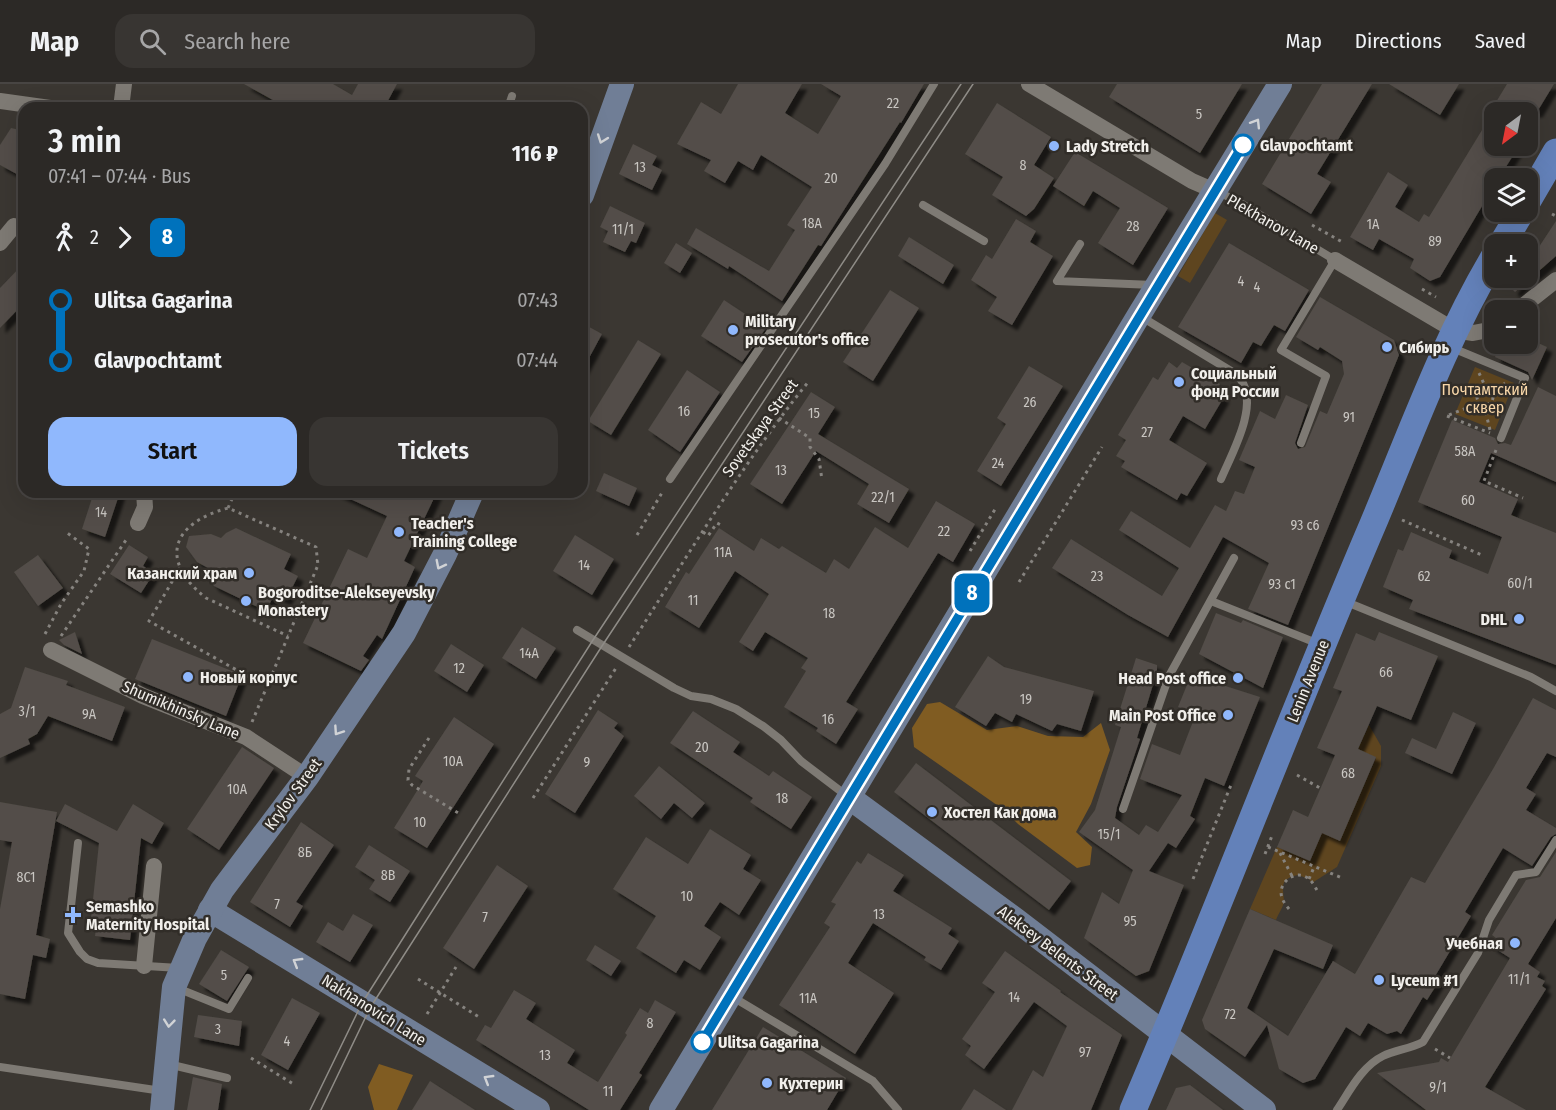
<!DOCTYPE html>
<html lang="en">
<head>
<meta charset="utf-8">
<style>
  :root { --surface:#2c2926; --page:#383532; --text:#f1f3f6; --muted:#a6a6a7; --line:#484543; --accent:#90b8fd }
  body { margin:0; font-family:"Fira Sans Condensed",sans-serif; background:var(--page); color:var(--text); height:100vh; display:flex; flex-direction:column; font-size:22px; white-space:nowrap }
  * { box-sizing:border-box; margin:0 }
  p { font-size:20px; color:var(--muted) }
  .icon { flex:none; width:33px; height:33px; fill:none; stroke:currentColor; stroke-width:2; stroke-linecap:round; stroke-linejoin:round }
  .map { position:relative; flex:1; overflow:hidden }
  .side { position:absolute; left:18px; top:18px; width:570px; height:396px; display:flex; flex-direction:column; background:var(--surface); border-radius:18px; box-shadow:0 6px 24px #0002,0 0 0 2px var(--line) }
  .side>* { flex:none }
  .badge { padding:0 12px; border-radius:9px; font-size:21px; line-height:39px }
  .needle { width:39px; rotate:212deg }
  .buttons { position:absolute; left:1484px; top:18px; display:grid; gap:12px }
  .buttons a { display:grid; place-items:center; width:54px; height:54px; border-radius:12px; background:var(--surface); box-shadow:0 6px 24px #0002,0 0 0 2px var(--line); font-size:30px }
  .map>.badge { position:absolute; translate:-50% -50%; box-shadow:0 0 0 3px #fff }
  .legs { display:flex; align-items:center; gap:9px; height:66px; padding:0 30px; font-size:20px }
  .legs p { margin-inline-start:auto }
  .headline { display:flex; align-items:center; justify-content:space-between; height:102px; padding:0 30px }
  h1 { font-size:33px; font-weight:600; line-height:45px }
  .action { display:flex; gap:12px; margin-top:auto; padding:12px 30px }
  .action a { flex:1; height:69px; border-radius:18px; background:var(--accent); color:#111; font-size:24px; font-weight:600; line-height:69px; text-align:center }
  .action a+a { background:var(--page); color:var(--text) }
  ul { padding:0 30px; list-style:none }
  li { display:flex; align-items:center; gap:21px; height:60px; font-size:22px }
  li i { display:grid; place-items:center; width:9px; height:100%; margin:0 8px; background:currentColor }
  li i::after { content:''; width:15px; height:15px; margin:-8px; border:4px solid; border-radius:50%; background:var(--surface) }
  li p { margin-inline-start:auto }
  li:first-child i { background:linear-gradient(#0000 50%,currentColor 0) }
  li:last-child i { background:linear-gradient(currentColor 50%,#0000 0) }
  header { display:flex; align-items:center; gap:36px; box-sizing:border-box; height:84px; padding:0 30px; background:var(--surface); border-bottom:2px solid var(--line) }
  header strong { font-size:28px }
  nav { display:flex; gap:33px; margin-inline-start:auto; font-size:21px }
  .search { width:420px; height:54px; background:var(--page); display:flex; align-items:center; gap:15px; box-sizing:border-box; padding:0 21px; border-radius:18px; color:var(--muted); font-size:22px }
  .map>svg:first-child { display:block }
</style>
</head>
<body>
<header>
<strong>Map</strong>
<div class="search"><svg class="icon" aria-label="search" viewBox="0 0 24 24"><circle cx="10" cy="10" r="6"/><path d="M15 15l6 6"/></svg>Search here</div>
<nav><a>Map</a><a>Directions</a><a>Saved</a></nav>
</header>
<div class="map">
<svg width="1556" height="1026" viewBox="0 0 1556 1026">
  <defs>
    <filter id="shadow"><feDropShadow dx="5.5" dy="5.5" stdDeviation="1.5" flood-color="#0009"/></filter>
  </defs>
  <rect width="100%" height="100%" fill="#3b3732"/>
  <!-- green -->
  <g fill="#5e451f">
    <path d="M1215 129 1227 136 1190 199 1178 192Z"/>
    <path d="M1475 283 1514 299 1495 346 1455 330Z"/>
    <path d="M1369 641 1381 662V682L1337 783 1312 799 1309 795 1298 791C1279 795 1283 803 1284 817 1284 822 1278 830 1276 836L1250 825 1277 763 1310 777 1322 749 1340 756 1376 674 1358 665Z"/>
  </g>
  <!-- forest -->
  <g fill="#805c22">
    <path d="M940 618 987 646 1017 642 1048 652 1083 653 1101 639 1110 666 1091 720 1076 748 1092 763 1090 781 1077 784 1018 740 1004 726 914 663 912 644 927 620Z"/>
    <path d="M379 980 413 991 397 1026H374L368 1003Z"/>
  </g>
  <!-- building -->
  <g fill="#524d48" filter="url(#shadow)">
    <path d="M244 0H333L352 11 358 0H397L384 24H278L280 20Z"/>
    <path d="M738 0H802L785 29 818 50 841 12 821 0H924L901 39 900 38 821 162 818 161 782 217 729 182 728 185 687 160 696 144 769 187 795 146 787 141 812 103 761 71 753 86 738 77 725 99 704 87 711 76 677 60 701 18 721 30Z"/>
    <path d="M1117 0H1242L1200 69 1109 13Z"/>
    <path d="M1322 0H1372L1317 90 1331 98 1311 130 1262 100Z"/>
    <path d="M1389 0H1459L1440 31Z"/>
    <path d="M1507 0H1554L1537 28H1494V62H1519L1499 94H1494V102L1440 193 1430 197 1410 184 1414 175 1379 155 1373 166 1350 153 1388 88 1408 101 1395 123 1419 138 1424 130 1429 133 1493 28H1490Z"/>
    <path d="M997 19 1051 53 1034 81 1054 94 1034 125 1026 132 992 111 1003 93 965 70Z"/>
    <path d="M11 44 24 47V94L0 81V61Z"/>
    <path d="M633 60 657 72 652 81 662 86 652 106 619 90Z"/>
    <path d="M1075 68 1168 124 1133 181 1098 159 1120 124 1093 107 1084 122 1053 102Z"/>
    <path d="M610 122 645 139 636 159 631 157 625 168 603 158 608 147 600 143Z"/>
    <path d="M1016 135 1036 147 1030 158 1053 172 1012 241 988 227 997 213 971 196 986 171 992 175Z"/>
    <path d="M1556 137V172L1515 208 1512 205 1519 194H1527V181Z"/>
    <path d="M909 153 954 181 943 200 898 172Z"/>
    <path d="M676 159 692 169 680 189 664 179Z"/>
    <path d="M1229 159 1309 206 1285 247 1274 241 1261 262 1253 258 1241 279 1178 243Z"/>
    <path d="M24 179V219L0 244V204Z"/>
    <path d="M890 206 919 224 873 297 843 278Z"/>
    <path d="M1320 213 1394 256 1399 271 1288 541 1248 525 1269 479 1223 453 1168 553 1128 531 1052 484 1071 455 1162 512 1179 484 1119 446 1131 427 1190 464 1215 421 1226 427 1235 407 1244 410 1255 383 1239 376 1260 327 1275 335 1286 311 1308 321 1295 359 1298 365 1305 363 1320 327 1327 330 1344 290 1342 277 1320 263 1318 266 1296 253Z"/>
    <path d="M724 216 766 244 742 278 701 252Z"/>
    <path d="M582 239 602 250 582 287Z"/>
    <path d="M1527 254 1547 263 1532 296 1528 288 1495 273 1501 260H1527Z"/>
    <path d="M638 256 661 270 611 351 588 337Z"/>
    <path d="M1169 278 1177 284 1182 278 1220 300 1216 308 1224 313 1205 345 1183 332 1169 356 1207 379 1187 412 1181 409 1177 416 1121 383 1125 377 1116 372 1126 356 1118 351 1153 293 1158 296Z"/>
    <path d="M1029 282 1063 302 1001 402 977 387 1006 340 997 334Z"/>
    <path d="M687 286 720 308 680 368 648 346Z"/>
    <path d="M1538 303 1556 312V398L1491 369 1479 398 1518 415 1511 431 1556 449V581L1409 525 1413 516 1383 503 1398 465 1403 467 1411 448 1452 466 1449 474 1488 490 1502 453 1418 418 1452 336 1495 354 1498 360 1505 359 1511 361Z"/>
    <path d="M811 308 835 323 818 350 909 405 889 439 857 420 869 400 816 367 782 420 750 400Z"/>
    <path d="M604 389 637 404 629 422 596 407Z"/>
    <path d="M94 408H120L105 453 82 445Z"/>
    <path d="M335 408H437L404 477 415 483 382 555 377 551 363 572 369 576 361 587 303 559 348 465 367 474 387 432Z"/>
    <path d="M936 417 975 440 953 478 938 469 846 618 858 625 836 660 816 647 818 644 784 623 806 587 801 584 808 574 765 548 753 567 739 558 769 510 735 487 699 544 665 523 686 488 689 490 719 444 754 467 761 454 779 465 782 462 826 489 834 475 849 485 875 443 908 464Z"/>
    <path d="M236 444 291 470 284 485 298 492 286 516 274 511 266 527 214 502 207 492 208 484 197 478 186 463 189 452 211 450 221 454 226 449Z"/>
    <path d="M575 451 614 475 592 511 553 487Z"/>
    <path d="M129 461 148 473 143 482 154 489 141 509 110 490Z"/>
    <path d="M38 471 63 504 38 522 14 488Z"/>
    <path d="M1216 529 1241 539 1243 536 1283 553 1263 604 1199 570Z"/>
    <path d="M522 543 556 564 536 595 502 574Z"/>
    <path d="M75 548 82 570 64 561 59 556Z"/>
    <path d="M1379 548 1438 572 1411 636 1377 622 1358 665 1376 673 1340 757 1322 749 1310 777 1277 763 1293 726 1308 733 1335 671 1317 664 1342 607 1333 604 1356 549 1375 557Z"/>
    <path d="M152 555 242 591 226 632 135 595Z"/>
    <path d="M451 560 484 581 467 608 434 587Z"/>
    <path d="M988 572 1004 583 1094 607 1081 647 1057 640 1052 647 1016 630 1012 638 995 629 986 642 955 623Z"/>
    <path d="M1136 574 1157 581V587L1137 654 1140 655 1117 723 1115 734 1139 751 1146 741 1158 748 1182 711 1140 695 1152 660 1180 671 1194 635 1187 632 1189 627 1178 623 1191 591 1260 613 1224 702 1205 694 1190 732 1195 735 1176 764 1168 759 1149 787 1184 801 1149 887 1136 892 1084 854 1102 808 1119 820 1133 786 1079 748 1095 726 1121 643 1115 641Z"/>
    <path d="M25 583 68 597 66 601 125 623 112 657 48 632 37 650 28 655 30 660 0 674V630L11 624Z"/>
    <path d="M1533 614 1556 626V673L1547 669 1526 704 1536 710 1526 726 1556 744V750L1551 753 1532 782 1503 764 1465 828 1471 832 1434 894 1439 897 1427 916 1423 913 1401 950 1397 947 1387 950 1368 939 1360 952 1346 943 1315 995 1303 999 1279 985 1267 941 1245 973 1205 945 1202 936 1250 825 1333 861 1323 885 1274 865 1247 924 1288 952 1333 877 1355 890 1411 793 1425 799 1493 685Z"/>
    <path d="M598 626 618 639 614 644 624 652 575 729 545 710Z"/>
    <path d="M693 627 740 658 733 668 769 692 773 687 812 713 791 745 750 718 753 714 670 659Z"/>
    <path d="M1453 628 1476 639 1452 690 1405 669 1412 654 1436 665Z"/>
    <path d="M454 633 494 660 427 764 394 744 423 697 415 692Z"/>
    <path d="M242 663 274 684 219 766 187 745Z"/>
    <path d="M916 679 1071 797 1049 826 894 708Z"/>
    <path d="M659 682 705 719 692 734 674 719 661 735 634 712Z"/>
    <path d="M0 718 57 728 36 851 50 855 46 874 33 871 25 915 0 910V825L12 758 0 756Z"/>
    <path d="M65 720 117 747 133 720 164 739 152 760 141 754 130 856 95 852 97 835 91 834 99 759 56 737Z"/>
    <path d="M301 738 334 761 296 818 303 822 290 843 250 818Z"/>
    <path d="M710 745 751 771 743 785 761 796 739 831 720 818 704 842 721 853 700 886 684 876 676 889 636 864 656 832 613 805 646 753 688 780Z"/>
    <path d="M369 761 410 787 390 818 369 805 375 796 355 783Z"/>
    <path d="M1556 768V834L1528 880 1540 888 1537 893 1545 897 1542 902 1546 905 1485 1003 1526 1026H1426L1377 989 1439 978 1441 974 1448 978 1510 874 1491 862 1496 854 1492 851 1526 796 1540 793Z"/>
    <path d="M868 769 904 791 893 807 952 844 948 850 959 857 941 886 924 876 926 873 873 839 848 879 894 909 855 970 779 921 830 843 824 839 836 820 831 818 857 777 861 780Z"/>
    <path d="M497 781 528 802 474 885 443 864Z"/>
    <path d="M353 830 373 841 350 878 316 858 328 838 343 847Z"/>
    <path d="M595 861 621 877 611 892 586 876Z"/>
    <path d="M221 866 249 883 227 917 199 900Z"/>
    <path d="M1005 867 1061 907 1060 908 1122 951 1091 1026H1012L1033 986 1043 993 1067 942 1034 918 984 985 965 971 971 962 962 955 995 908 982 899Z"/>
    <path d="M514 906 536 919 526 935 575 966 567 979 598 998 627 951 625 949 640 924 648 929 655 916 676 928 639 989 642 991 620 1026H589L476 956 485 941 491 944Z"/>
    <path d="M292 914 320 929 288 986 261 971Z"/>
    <path d="M198 931 242 937 239 962 194 953Z"/>
    <path d="M763 943 846 994 827 1026H712Z"/>
    <path d="M193 993 222 1000 218 1026H187Z"/>
    <path d="M430 997 475 1026H412Z"/>
    <path d="M1190 1001 1223 1026H1166L1176 1004Z"/>
    <path d="M974 1005 1006 1026H961Z"/>
  </g>
  <g fill="none" stroke-linecap="round" stroke-linejoin="round">
    <!-- path -->
    <g stroke="#86837f" stroke-width="3" stroke-dasharray="3 4.5" stroke-linecap="butt">
      <path d="M1552 130 1556 132"/>
      <path d="M1312 141 1344 159"/>
      <path d="M1422 205 1436 213"/>
      <path d="M1479 289 1486 304"/>
      <path d="M1459 302 1477 309"/>
      <circle cx="1485" cy="313" r="8"/>
      <path d="M1491 307 1505 299"/>
      <path d="M1484 321 1490 346"/>
      <path d="M1449 331 1479 319"/>
      <path d="M1447 332 1490 349"/>
      <path d="M779 334 810 354V363L819 375 822 396"/>
      <path d="M1496 366 1484 397 1523 414"/>
      <path d="M228 424 235 408"/>
      <path d="M1402 436 1484 472"/>
      <path d="M703 448 708 452 717 439 721 441"/>
      <path d="M637 451 663 407"/>
      <path d="M970 467 997 422"/>
      <path d="M180 484 149 537 267 603"/>
      <path d="M1019 498 1102 363"/>
      <path d="M45 550 61 520 84 487 89 465 66 448"/>
      <path d="M61 552 128 453"/>
      <path d="M629 563C687 473 742 380 809 297"/>
      <path d="M252 638 318 481 316 463 228 424C172 439 158 476 206 514L288 552"/>
      <path d="M429 654 409 685 408 696 412 701 460 730"/>
      <path d="M1297 691 1320 704"/>
      <path d="M533 714 616 584"/>
      <path d="M1268 763 1342 794"/>
      <path d="M1280 769 1292 792"/>
      <path d="M1265 770 1273 749"/>
      <path d="M1193 795 1231 701"/>
      <path d="M1309 795 1314 783"/>
      <path d="M1289 825C1285 820 1281 815 1281 808 1282 796 1295 787 1306 793 1312 796 1315 803 1318 808"/>
      <path d="M418 895 479 933"/>
      <path d="M427 930 456 883"/>
      <path d="M1435 965 1450 974"/>
      <path d="M251 974 295 1001"/>
    </g>
    <!-- lane -->
    <g stroke="#7e7a74" stroke-width="8">
      <path d="M508 24 512 12"/>
      <path d="M1217 107 1242 120 1335 176 1281 266 1326 292 1301 359"/>
      <path d="M923 121 984 157"/>
      <path d="M1080 160 1057 197 1153 201"/>
      <path d="M1140 232 1231 287C1234 290 1239 293 1241 296 1259 322 1232 369 1221 395"/>
      <path d="M1450 263 1525 294 1501 354"/>
      <path d="M670 395 885 80 934 0"/>
      <path d="M1211 517 1319 560"/>
      <path d="M1344 517 1531 593 1556 607"/>
      <path d="M577 546 674 604 691 612 711 615 736 625 763 642 781 656 801 677 847 712"/>
      <path d="M1123 725 1169 592 1234 474"/>
      <path d="M78 759 68 849 80 868 87 875 98 879 179 884"/>
      <path d="M177 904 229 925 248 894"/>
      <path d="M731 912 873 997 898 1026"/>
      <path d="M168 980 227 994"/>
      <path d="M0 983 162 1007"/>
      <path d="M1337 1026C1349 1008 1362 982 1383 972 1395 966 1410 965 1423 958L1478 869 1489 836 1516 791 1536 788 1556 756"/>
    </g>
    <!-- street -->
    <g stroke="#7e7a74" stroke-width="16">
      <path d="M1029 0 1192 97 1215 107"/>
      <path d="M0 17 50 24"/>
      <path d="M121 24 124 0"/>
      <path d="M0 159 14 142"/>
      <path d="M1335 176 1454 246 1473 249 1494 245"/>
      <path d="M1518 226 1556 196"/>
      <path d="M138 439 145 423 144 408"/>
      <path d="M51 566 143 612 246 653 307 693"/>
      <path d="M144 882 154 782"/>
    </g>
    <!-- secondary -->
    <g stroke="#707e96" stroke-width="24">
      <path d="M582 111 622 0"/>
      <path d="M850 714 1016 836 1264 1026"/>
      <path d="M210 826 538 1026"/>
      <path d="M162 1026 174 903 195 854 222 806 307 693 404 549 445 470 472 408"/>
      <path d="M661 1026 1139 231 1280 0"/>
    </g>
    <!-- primary -->
    <g stroke="#6381b9" stroke-width="27">
      <path d="M1527 118 1556 68"/>
      <path d="M1502 160 1521 128"/>
      <path d="M1133 1026C1216 832 1290 634 1373 440 1411 350 1444 257 1494 173"/>
    </g>
    <!-- tram -->
    <g stroke="#8f8c87" stroke-width="1.5">
      <path d="M310 1026 362 919 478 736 593 556 961 0"/>
      <path d="M321 1026 370 924 602 562 973 0"/>
    </g>
  </g>
  <!-- one-way arrows -->
  <defs><path id="oneway-chevron" d="M-2-3.5L2.5 0L-2 3.5" fill="none" stroke-width="1.6" stroke-linecap="round" stroke-linejoin="round" transform="scale(1.5)"/></defs>
  <g stroke="#d1d3d6">
    <use href="#oneway-chevron" transform="translate(1256 39) rotate(-58)"/>
    <use href="#oneway-chevron" transform="translate(602 55) rotate(110)"/>
    <use href="#oneway-chevron" transform="translate(440 481) rotate(117)"/>
    <use href="#oneway-chevron" transform="translate(338 647) rotate(124)"/>
    <use href="#oneway-chevron" transform="translate(297 878) rotate(-149)"/>
    <use href="#oneway-chevron" transform="translate(169 939) rotate(96)"/>
    <use href="#oneway-chevron" transform="translate(488 995) rotate(-149)"/>
  </g>
  <g fill="none" stroke-linecap="round" stroke-linejoin="round">
    <defs>
      <path id="line-1" d="M702 958 1243 61"/>
    </defs>
    <!-- line-1 casing -->
    <use href="#line-1" stroke="#fff" stroke-width="14"/>
    <!-- line-1 -->
    <use href="#line-1" stroke="#0072bc" stroke-width="9"/>
  </g>
  <!-- markers -->
  <g fill="#fff" stroke="#0072bc" stroke-width="3">
    <circle cx="1243" cy="61" r="10"/>
    <circle cx="702" cy="958" r="10"/>
  </g>
  <g fill="#90b8fd" stroke="#312d28" stroke-width="2">
    <circle cx="1054" cy="62" r="6"/>
    <circle cx="733" cy="246" r="6"/>
    <circle cx="1387" cy="263" r="6"/>
    <circle cx="1179" cy="298" r="6"/>
    <circle cx="399" cy="448" r="6"/>
    <circle cx="249" cy="489" r="6"/>
    <circle cx="246" cy="517" r="6"/>
    <circle cx="1519" cy="535" r="6"/>
    <circle cx="188" cy="593" r="6"/>
    <circle cx="1238" cy="594" r="6"/>
    <circle cx="1228" cy="631" r="6"/>
    <circle cx="932" cy="728" r="6"/>
    <path d="M70 822h6v6h6v6h-6v6h-6v-6h-6v-6h6z"/>
    <circle cx="1515" cy="859" r="6"/>
    <circle cx="1379" cy="896" r="6"/>
    <circle cx="767" cy="999" r="6"/>
  </g>
  <g text-anchor="middle" dominant-baseline="central" stroke-width="5" stroke-linejoin="round" paint-order="stroke">
    <!-- number labels -->
    <g font-size="14" fill="#c9c6c2">
      <text x="893" y="19">22</text>
      <text x="1199" y="30">5</text>
      <text x="1023" y="81">8</text>
      <text x="640" y="83">13</text>
      <text x="831" y="94">20</text>
      <text x="812" y="139">18А</text>
      <text x="1373" y="140">1А</text>
      <text x="1133" y="142">28</text>
      <text x="623" y="145">11/1</text>
      <text x="1435" y="157">89</text>
      <text x="1241" y="197">4</text>
      <text x="1257" y="203">4</text>
      <text x="1030" y="318">26</text>
      <text x="684" y="327">16</text>
      <text x="814" y="329">15</text>
      <text x="1349" y="333">91</text>
      <text x="1147" y="348">27</text>
      <text x="1465" y="367">58А</text>
      <text x="998" y="379">24</text>
      <text x="781" y="386">13</text>
      <text x="883" y="413">22/1</text>
      <text x="1468" y="416">60</text>
      <text x="101" y="428">14</text>
      <text x="1305" y="441">93 с6</text>
      <text x="944" y="447">22</text>
      <text x="723" y="468">11А</text>
      <text x="584" y="481">14</text>
      <text x="1097" y="492">23</text>
      <text x="1424" y="492">62</text>
      <text x="1520" y="499">60/1</text>
      <text x="1282" y="500">93 с1</text>
      <text x="693" y="516">11</text>
      <text x="829" y="529">18</text>
      <text x="529" y="569">14А</text>
      <text x="459" y="584">12</text>
      <text x="1386" y="588">66</text>
      <text x="1026" y="615">19</text>
      <text x="27" y="627">3/1</text>
      <text x="89" y="630">9А</text>
      <text x="828" y="635">16</text>
      <text x="702" y="663">20</text>
      <text x="453" y="677">10А</text>
      <text x="587" y="678">9</text>
      <text x="1348" y="689">68</text>
      <text x="237" y="705">10А</text>
      <text x="782" y="714">18</text>
      <text x="420" y="738">10</text>
      <text x="1109" y="750">15/1</text>
      <text x="305" y="768">8Б</text>
      <text x="388" y="791">8В</text>
      <text x="26" y="793">8С1</text>
      <text x="687" y="812">10</text>
      <text x="277" y="820">7</text>
      <text x="879" y="830">13</text>
      <text x="485" y="833">7</text>
      <text x="1130" y="837">95</text>
      <text x="224" y="891">5</text>
      <text x="1519" y="895">11/1</text>
      <text x="1014" y="913">14</text>
      <text x="808" y="914">11А</text>
      <text x="1230" y="930">72</text>
      <text x="650" y="939">8</text>
      <text x="218" y="945">3</text>
      <text x="287" y="957">4</text>
      <text x="1085" y="968">97</text>
      <text x="545" y="971">13</text>
      <text x="1438" y="1003">9/1</text>
      <text x="608" y="1007">11</text>
    </g>
    <!-- stop labels -->
    <g font-size="16" font-weight="bold" fill="#f1efeb" stroke="#312d28" text-anchor="start">
      <text x="1260" y="61">Glavpochtamt</text>
      <text x="718" y="958">Ulitsa Gagarina</text>
    </g>
    <!-- poi labels -->
    <g font-size="16" font-weight="bold" fill="#f1efeb" stroke="#312d28" text-anchor="start">
      <text x="1066" y="62">Lady Stretch</text>
      <text x="745" y="237">Military<tspan x="745" dy="18">prosecutor's office</tspan></text>
      <text x="1399" y="263">Сибирь</text>
      <text x="1191" y="289">Социальный<tspan x="1191" dy="18">фонд России</tspan></text>
      <text x="411" y="439">Teacher's<tspan x="411" dy="18">Training College</tspan></text>
      <text x="237" y="489" text-anchor="end">Казанский храм</text>
      <text x="258" y="508">Bogoroditse-Alekseyevsky<tspan x="258" dy="18">Monastery</tspan></text>
      <text x="1507" y="535" text-anchor="end">DHL</text>
      <text x="200" y="593">Новый корпус</text>
      <text x="1226" y="594" text-anchor="end">Head Post office</text>
      <text x="1216" y="631" text-anchor="end">Main Post Office</text>
      <text x="944" y="728">Хостел Как дома</text>
      <text x="86" y="822">Semashko<tspan x="86" dy="18">Maternity Hospital</tspan></text>
      <text x="1503" y="859" text-anchor="end">Учебная</text>
      <text x="1391" y="896">Lyceum #1</text>
      <text x="779" y="999">Кухтерин</text>
    </g>
    <!-- street labels -->
    <g font-size="16" fill="#f1efeb" stroke="#312d28">
      <text transform="translate(1273 140) rotate(30)">Plekhanov Lane</text>
      <text transform="translate(760 344) rotate(-54)">Sovetskaya Street</text>
      <text transform="translate(1308 597) rotate(-68)">Lenin Avenue</text>
      <text transform="translate(181 626) rotate(23)">Shumikhinsky Lane</text>
      <text transform="translate(293 710) rotate(-54)">Krylov Street</text>
      <text transform="translate(1058 869) rotate(37)">Aleksey Belents Street</text>
      <text transform="translate(374 926) rotate(32)">Nakhanovich Lane</text>
    </g>
    <!-- park labels -->
    <g font-size="16" fill="#f7d6a8" stroke="#312d28">
      <text x="1485" y="305">Почтамтский<tspan x="1485" dy="18">сквер</tspan></text>
    </g>
  </g>
</svg>
<div class="buttons">
<a><svg class="needle" viewBox="-14 -14 28 28"><path d="M0-13l5 13h-10z" fill="#e53935"/><path d="M0 13l5-13h-10z" fill="#a6a6a7"/></svg></a>
<a><svg class="icon" aria-label="layers" viewBox="0 0 24 24"><path d="M12 4l9 5-9 5-9-5zM3 14l9 5 9-5"/></svg></a>
<a>+</a>
<a>−</a>
</div>
<b class="badge" style="left:972px;top:509px;background:#0072bc;color:#fff">8</b>
<section class="side">
<div class="headline"><div><h1>3 min</h1><p>07:41 – 07:44 · Bus</p></div><b>116 ₽</b></div>
<div class="legs"><svg class="icon" aria-label="walk" viewBox="0 0 24 24"><circle cx="13" cy="4" r="2"/><path d="M13 8l-2 6 4 7M11 14l-3 7M7 12l3-4h3l4 4"/></svg>2<svg class="icon" aria-label="forward" viewBox="0 0 24 24"><path d="M9 5l7 7-7 7"/></svg><b class="badge" style="background:#0072bc;color:#fff">8</b></div>
<ul>
<li><i style="color:#0072bc"></i><b>Ulitsa Gagarina</b><p>07:43</p></li>
<li><i style="color:#0072bc"></i><b>Glavpochtamt</b><p>07:44</p></li>
</ul>
<div class="action"><a>Start</a><a>Tickets</a></div>
</section>
</div>
</body>
</html>
